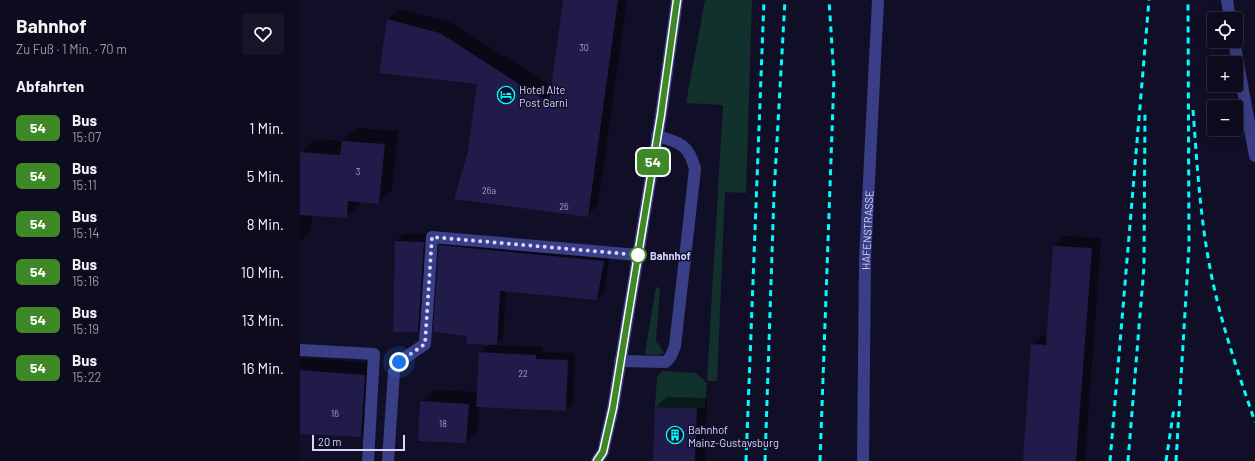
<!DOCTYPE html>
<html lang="de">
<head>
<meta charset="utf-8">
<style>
  :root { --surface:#0d0b1d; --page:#161426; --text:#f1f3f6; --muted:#9a9ba4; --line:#2d2b3b }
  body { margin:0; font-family:Barlow,sans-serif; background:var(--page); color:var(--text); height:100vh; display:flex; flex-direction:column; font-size:15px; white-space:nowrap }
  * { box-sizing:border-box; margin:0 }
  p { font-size:13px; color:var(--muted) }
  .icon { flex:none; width:22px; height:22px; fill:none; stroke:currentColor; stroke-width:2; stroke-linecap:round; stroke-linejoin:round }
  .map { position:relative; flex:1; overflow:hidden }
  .side { display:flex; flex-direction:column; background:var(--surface); width:300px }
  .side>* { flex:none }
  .badge { padding:0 8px; border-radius:6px; font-size:14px; line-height:26px }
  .buttons { position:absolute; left:907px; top:12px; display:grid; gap:8px }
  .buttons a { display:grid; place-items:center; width:36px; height:36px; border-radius:4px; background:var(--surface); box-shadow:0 2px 10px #0003,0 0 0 1px var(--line); font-size:20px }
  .scale { position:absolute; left:12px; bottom:10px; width:93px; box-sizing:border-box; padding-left:4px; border:2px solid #d6d5ff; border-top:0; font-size:11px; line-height:14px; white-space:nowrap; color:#d6d5ff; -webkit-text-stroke:3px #110f27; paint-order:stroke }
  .you { position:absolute; width:20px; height:20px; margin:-10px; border:3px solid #fff; border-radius:50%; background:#1a73e8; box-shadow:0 0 0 6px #1a73e833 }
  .map>.badge { position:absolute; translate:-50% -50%; box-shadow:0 0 0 2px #fff }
  h2 { padding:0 16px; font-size:15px; line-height:36px }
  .round { display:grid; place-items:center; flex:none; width:42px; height:42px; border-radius:4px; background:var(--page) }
  .head { display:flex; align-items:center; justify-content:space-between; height:68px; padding:0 16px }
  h1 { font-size:19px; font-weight:700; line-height:30px }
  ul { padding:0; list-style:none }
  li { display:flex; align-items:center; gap:12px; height:48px; padding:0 16px }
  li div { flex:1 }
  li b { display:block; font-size:15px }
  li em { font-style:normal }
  li .badge { min-width:44px; font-weight:700; text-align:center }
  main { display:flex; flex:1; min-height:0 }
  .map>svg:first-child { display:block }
</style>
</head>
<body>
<main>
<section class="side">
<div class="head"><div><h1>Bahnhof</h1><p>Zu Fuß · 1 Min. · 70 m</p></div><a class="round"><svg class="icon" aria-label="heart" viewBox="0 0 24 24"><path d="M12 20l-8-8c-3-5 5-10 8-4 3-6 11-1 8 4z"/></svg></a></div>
<h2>Abfahrten</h2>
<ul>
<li><span class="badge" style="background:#3f8827;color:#fff">54</span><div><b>Bus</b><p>15:07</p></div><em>1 Min.</em></li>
<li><span class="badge" style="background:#3f8827;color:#fff">54</span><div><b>Bus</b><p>15:11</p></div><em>5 Min.</em></li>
<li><span class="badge" style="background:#3f8827;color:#fff">54</span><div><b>Bus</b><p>15:14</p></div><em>8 Min.</em></li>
<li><span class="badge" style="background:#3f8827;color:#fff">54</span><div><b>Bus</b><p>15:16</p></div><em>10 Min.</em></li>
<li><span class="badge" style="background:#3f8827;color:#fff">54</span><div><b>Bus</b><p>15:19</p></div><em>13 Min.</em></li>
<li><span class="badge" style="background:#3f8827;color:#fff">54</span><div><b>Bus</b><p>15:22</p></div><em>16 Min.</em></li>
</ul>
</section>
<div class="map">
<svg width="955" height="461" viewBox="0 0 955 461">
  <rect width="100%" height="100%" fill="#110f27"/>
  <!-- green -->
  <g fill="#12312d">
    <path d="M405 0H452L446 193 425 192 417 381H407L423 105 386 103Z"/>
    <path d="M356 287 360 288 356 341 364 353 357 355 345 354Z"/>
    <path d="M362 371 396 373 407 383 405 408 355 407 357 377Z"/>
  </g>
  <!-- shadow -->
  <g fill="#0007">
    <path d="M273 0H327L298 205 287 216 169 152 178 83 87 20 99 9 152 23 252 87Z"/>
    <path d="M56 128 98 131 92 189 79 202 60 201V204L46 217 12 215 11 230 0 241 1 153 15 139 42 141Z"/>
    <path d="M104 234H131L126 323 118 331 96 241Z"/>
    <path d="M764 236 801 238 785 461H724L732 345 743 335H747L754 246Z"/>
    <path d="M147 239 310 255 304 292 297 299 206 290 203 338 195 345 243 347V352L275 353 273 403 265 410 179 406 178 430 166 442 121 402 133 390 178 392 180 353 189 344 168 335 140 246Z"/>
    <path d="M0 358 76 363 73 424 61 436 0 433Z"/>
    <path d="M367 397 407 398 405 461H354L356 407Z"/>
  </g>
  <!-- building -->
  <g fill="#201b48">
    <path d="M263 0H318L288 217 154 199 168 151 177 84 79 73 87 19 140 33 249 103Z"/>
    <path d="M42 141 85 144 79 204 48 201 47 218 0 215V152L40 155Z"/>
    <path d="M95 241 124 242 118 332H93Z"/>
    <path d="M139 245 304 261 297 300 200 291 197 345 166 344 167 336 133 332Z"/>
    <path d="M753 246 792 248 776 461H723L731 344 746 345Z"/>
    <path d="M179 352 236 355V359L268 360 266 411 176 407Z"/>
    <path d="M0 370 65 375 61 437 0 434Z"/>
    <path d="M120 401 169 404 166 443 118 441Z"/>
    <path d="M355 407 397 408 395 461H353Z"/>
  </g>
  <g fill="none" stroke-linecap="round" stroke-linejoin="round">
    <!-- minor -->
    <g stroke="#3a3e86" stroke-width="12">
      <path d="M927 0 930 19"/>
      <path d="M934 41 955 156"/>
      <path d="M0 350 74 354 68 461"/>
      <path d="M320 361 366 362 371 356 375 346 395 169C389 145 380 142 357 136"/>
      <path d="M88 461 94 372 99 362 125 344 132 237 338 255"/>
      <path d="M297 461 303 452 313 408 361 115 377 0"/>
      <path id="s1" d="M563 461 565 260 578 0"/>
    </g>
    <!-- rail -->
    <g stroke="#01fdff" stroke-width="3" stroke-dasharray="6 5" stroke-linecap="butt">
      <path d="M893 110C897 163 900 216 910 268 920 321 938 372 955 422"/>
      <path d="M446 461 464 0"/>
      <path d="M465 461 474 194 485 0"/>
      <path d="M520 461 534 77 529 0"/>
      <path d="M810 461 849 0"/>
      <path d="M828 461 844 266 845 112"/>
      <path d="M866 461 874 408"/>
      <path d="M876 461 889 246 888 0"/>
    </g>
  </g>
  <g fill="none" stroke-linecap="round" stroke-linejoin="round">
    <defs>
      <path id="line" d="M297 461 303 452 313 408 361 115 377 0"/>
    </defs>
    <!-- line casing -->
    <use href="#line" stroke="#fff" stroke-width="9"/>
    <!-- line -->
    <use href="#line" stroke="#3f8827" stroke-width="6"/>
    <!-- walk -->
    <path stroke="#d6d5ff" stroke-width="4" stroke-dasharray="0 7.2" d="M99 362 125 344 132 237 338 255"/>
  </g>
  <!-- icons -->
  <defs>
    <symbol id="hotel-ring" viewBox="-11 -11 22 22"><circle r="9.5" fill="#110f27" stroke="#01fdff" stroke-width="1.5"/><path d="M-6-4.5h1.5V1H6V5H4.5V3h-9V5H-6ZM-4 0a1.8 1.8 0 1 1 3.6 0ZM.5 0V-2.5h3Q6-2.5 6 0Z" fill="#01fdff"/></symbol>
    <symbol id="building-ring" viewBox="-11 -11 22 22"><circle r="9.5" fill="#110f27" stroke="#01fdff" stroke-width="1.5"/><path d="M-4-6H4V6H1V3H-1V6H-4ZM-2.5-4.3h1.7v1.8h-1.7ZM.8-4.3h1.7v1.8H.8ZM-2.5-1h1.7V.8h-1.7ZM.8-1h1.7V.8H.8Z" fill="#01fdff"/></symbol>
  </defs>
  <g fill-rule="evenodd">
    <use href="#hotel-ring" x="196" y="85" width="20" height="20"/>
    <use href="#building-ring" x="365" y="425" width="20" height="20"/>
  </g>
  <!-- markers -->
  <circle fill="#fff" stroke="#3f8827" stroke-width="2" cx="338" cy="255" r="8"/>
  <g text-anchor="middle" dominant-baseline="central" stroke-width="3" stroke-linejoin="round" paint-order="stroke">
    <!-- number labels -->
    <g font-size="9" fill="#a8a6d1">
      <text x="284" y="47">30</text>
      <text x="58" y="171">3</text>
      <text x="189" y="190">26a</text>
      <text x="264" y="206">26</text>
      <text x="223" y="373">22</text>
      <text x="35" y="413">16</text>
      <text x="143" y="423">18</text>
    </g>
    <!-- poi labels -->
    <g font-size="11" fill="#d6d5ff" stroke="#110f27" text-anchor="start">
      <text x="219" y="89">Hotel Alte<tspan x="219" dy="13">Post Garni</tspan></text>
      <text x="388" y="429">Bahnhof<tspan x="388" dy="13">Mainz-Gustavsburg</tspan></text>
    </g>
    <!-- street labels -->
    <g font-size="11" fill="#d6d5ff" stroke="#110f27">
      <text stroke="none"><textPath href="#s1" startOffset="231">HAFENSTRASSE</textPath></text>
    </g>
    <!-- stop labels -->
    <g font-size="11" font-weight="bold" fill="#d6d5ff" stroke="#110f27" text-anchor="start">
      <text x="350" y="255">Bahnhof</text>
    </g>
  </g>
</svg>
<div class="buttons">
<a><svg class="icon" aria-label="locate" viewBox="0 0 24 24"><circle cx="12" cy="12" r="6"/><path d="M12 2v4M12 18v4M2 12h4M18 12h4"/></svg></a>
<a>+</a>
<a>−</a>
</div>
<div class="scale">20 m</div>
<div class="you" style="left:99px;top:362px"></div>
<b class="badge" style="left:353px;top:162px;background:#3f8827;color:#fff">54</b>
</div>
</main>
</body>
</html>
